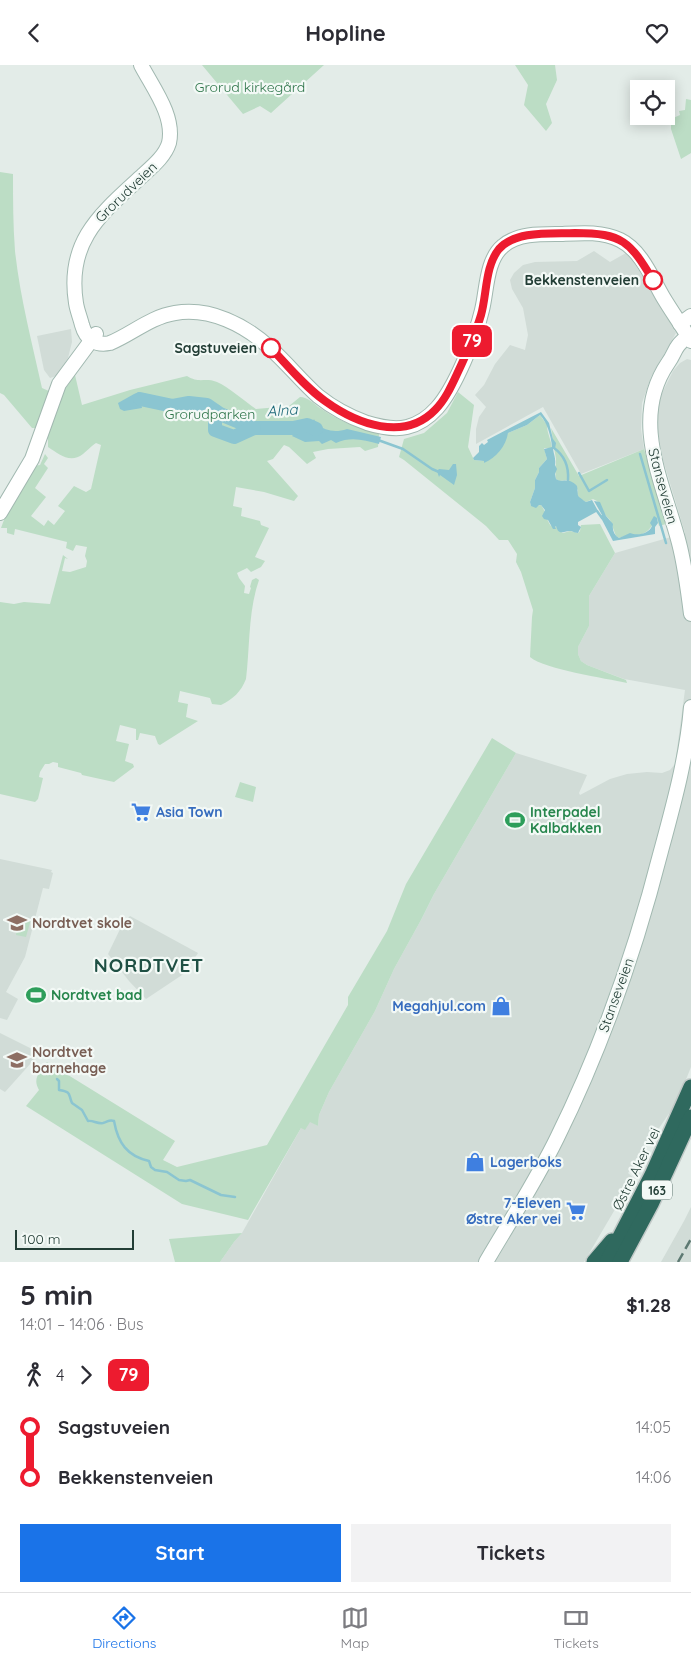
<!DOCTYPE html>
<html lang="en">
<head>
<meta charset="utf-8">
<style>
  :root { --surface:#fff; --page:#f2f2f3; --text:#2b2b33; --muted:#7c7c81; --line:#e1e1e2; --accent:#1a73e8 }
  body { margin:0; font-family:Quicksand,sans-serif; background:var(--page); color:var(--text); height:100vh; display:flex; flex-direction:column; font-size:19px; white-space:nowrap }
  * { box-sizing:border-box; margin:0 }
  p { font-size:16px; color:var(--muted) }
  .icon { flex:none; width:28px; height:28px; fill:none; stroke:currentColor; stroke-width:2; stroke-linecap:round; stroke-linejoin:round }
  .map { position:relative; height:1197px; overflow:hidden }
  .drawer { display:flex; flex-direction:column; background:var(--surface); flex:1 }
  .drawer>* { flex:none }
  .badge { padding:0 10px; border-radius:8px; font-size:18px; line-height:32px }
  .controls { position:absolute; left:630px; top:15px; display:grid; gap:10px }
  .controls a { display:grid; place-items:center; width:45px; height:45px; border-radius:0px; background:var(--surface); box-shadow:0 2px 12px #0003; font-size:25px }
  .scale { position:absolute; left:15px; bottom:12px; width:119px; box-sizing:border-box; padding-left:5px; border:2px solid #233e36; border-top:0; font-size:14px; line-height:18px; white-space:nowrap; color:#233e36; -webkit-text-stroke:4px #f3f9f6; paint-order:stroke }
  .map>.badge { position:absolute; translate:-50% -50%; box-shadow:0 0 0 2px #fff }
  .legs { display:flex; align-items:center; gap:8px; height:55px; padding:0 20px; font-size:16px }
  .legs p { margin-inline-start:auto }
  .overview { display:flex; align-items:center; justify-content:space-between; height:85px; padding:0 20px }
  h1 { font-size:28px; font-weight:800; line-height:38px }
  .action { display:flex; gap:10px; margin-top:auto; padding:10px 20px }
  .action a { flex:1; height:58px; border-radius:0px; background:var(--accent); color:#fff; font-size:20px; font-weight:800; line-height:58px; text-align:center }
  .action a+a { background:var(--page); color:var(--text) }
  ul { padding:0 20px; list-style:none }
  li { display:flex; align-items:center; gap:18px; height:50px; font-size:19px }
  li i { display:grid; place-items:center; width:8px; height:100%; margin:0 6px; background:currentColor }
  li i::after { content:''; width:12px; height:12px; margin:-6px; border:4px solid; border-radius:50%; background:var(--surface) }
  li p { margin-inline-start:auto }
  li:first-child i { background:linear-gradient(#0000 50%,currentColor 0) }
  li:last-child i { background:linear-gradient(currentColor 50%,#0000 0) }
  header { display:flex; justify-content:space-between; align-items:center; height:65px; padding:0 20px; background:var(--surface); font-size:22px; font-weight:800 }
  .dock { display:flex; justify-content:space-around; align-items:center; height:70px; border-top:1px solid var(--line); background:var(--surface); font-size:14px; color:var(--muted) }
  .dock a { display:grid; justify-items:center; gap:2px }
  .dock .active { color:var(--accent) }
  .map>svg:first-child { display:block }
</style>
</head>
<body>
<header><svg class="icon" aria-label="back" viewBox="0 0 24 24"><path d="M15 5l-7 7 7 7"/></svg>Hopline<svg class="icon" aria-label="heart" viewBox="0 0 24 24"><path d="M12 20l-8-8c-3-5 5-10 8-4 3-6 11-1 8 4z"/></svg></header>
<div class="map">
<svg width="691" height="1197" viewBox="0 0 691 1197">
  <rect width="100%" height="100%" fill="#e3ece8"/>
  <!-- built -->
  <g fill="#d1dcd7">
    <path d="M594 186 610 197 626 188 633 195 676 268 651 312 642 338 641 364 644 384 581 409 543 342 476 379V364L479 352 486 342 475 330 484 320 495 299 510 280 525 285 528 270 523 243 512 224 510 215 514 208 523 200 535 197 577 196Z"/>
    <path d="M71 264 72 277 68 293 56 311 50 313 44 305 37 271Z"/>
    <path d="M687 294 691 295V1002L677 1037 628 1108 635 1114 627 1124 584 1197H220L234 1177 242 1168 301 1063 310 1056 318 1061 319 1050 329 1027 375 946 394 904 421 855 434 829 516 688 587 710 579 728 580 730 610 714 627 709 647 707 662 708 670 705 675 699 685 625 624 614 587 600 581 596 578 589V582L589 561V531L615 488 685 468 663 395 658 368 657 346 662 328 673 306 680 298Z"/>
    <path d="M0 794 52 805 51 807 53 808 49 824 43 823 25 892 6 927 18 934 7 955 0 953Z"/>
    <path d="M130 851 198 888 185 908 146 934 129 916 108 889 123 858Z"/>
    <path d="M0 968 40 988 5 1027 0 1024Z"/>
    <path d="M691 1142V1197H661L684 1156Z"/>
  </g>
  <!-- green -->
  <g fill="#bcddc5">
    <path d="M202 0H324L271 48 260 41 243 49Z"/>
    <path d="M515 0H555L557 15 546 39 552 58 546 66 524 40 528 20Z"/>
    <path d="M686 34 691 35V88L681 94 671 64V54L680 50 679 46 685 45Z"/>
    <path d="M0 107 13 109C13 135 13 160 15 186 20 232 32 278 42 323L60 331 75 310 82 340 130 325 187 311C200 319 204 312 217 317 229 322 244 336 256 344L289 341 300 332C308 332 314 339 320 343 338 356 359 363 379 369L378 382 365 386 360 382 328 384 313 387 316 393 307 399 289 382 284 380 273 394 267 396 298 431 294 436 264 427 236 422 233 441 242 443 241 451 260 456 261 460 269 463 255 492 265 496 261 502 251 507 247 503 237 508 239 513 245 521 244 528 249 529 251 523 250 522 252 515 256 513 259 515C248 546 250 582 246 614 241 627 233 634 221 640L212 639 210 633 180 626 178 637 188 639 186 652 198 656 160 680 158 679 155 671 140 668 138 675H136V664L120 660 116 676 129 679 125 696 133 699 134 702 114 717 82 710 81 708 58 702V698L53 697 49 699H45L40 707 39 712 43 713 38 734 35 737 0 729V537L14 539 24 537 50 539 63 490 68 494 65 493 62 506 70 507 86 502 87 496 85 491 87 482 76 480 73 486 66 483 67 477 15 464 14 470 7 468V463H1L8 444 34 401 40 400 45 389 48 393 44 399 48 403 35 423 46 432 31 451 44 461 48 455 54 460 65 446 58 441 74 421 86 427 91 424 101 380 96 378C90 382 87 386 83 389 70 399 59 389 48 382V374L38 363H32L4 330 0 328Z"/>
    <path d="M458 327 474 340 468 382 474 395 484 396V398L508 368 527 360 540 350 547 360C547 368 551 374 552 383H544L547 394 539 403V407L535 415V423L530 437 531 441 541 440C546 446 546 455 551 461L555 462 556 461 558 465 563 468 570 466 578 468 580 466 581 460 600 459 615 488 589 531V561L578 582V589L581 596 587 600 626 615 627 618C605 613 546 605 530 592L532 552 533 545 521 507 516 497 517 489 508 475H499L486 461 404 395 399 392 404 374 424 368 447 348Z"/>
    <path d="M551 363 579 411 644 384 666 459 659 461 657 453C650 464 645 473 630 469L619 473 616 471 610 455 606 451 597 436 593 434 586 437 580 434 577 429 578 425 568 415 559 416 556 414C555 407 556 401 556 394 554 384 553 373 551 363Z"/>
    <path d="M492 673 516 688 434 829 421 855 394 904 375 946 329 1027 319 1050 318 1061 310 1057 305 1065 301 1063 248 1155 182 1139 26 1041 39 1025C32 1013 40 1007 47 997L175 1076 163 1095 177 1102 267 1080 348 940V932L387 866 406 819Z"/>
    <path d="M240 717 256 722 253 737 235 732Z"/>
    <path d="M19 852 31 854 26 872 16 870Z"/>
    <path d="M242 1168 234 1177 220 1197H175L169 1174Z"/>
  </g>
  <!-- water -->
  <g fill="#8bc5d1">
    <path d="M139 327 142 343 124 346 120 344 118 338 134 329Z"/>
    <path d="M541 347 549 358 553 374 556 378 555 384H553C554 390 556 394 555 400L557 404 555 409 556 414C564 419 567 411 577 421 579 433 575 429 586 437L592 435 598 446 578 457V460L581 462 578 468C576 468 574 467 571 466 564 465 559 472 556 461L555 462 556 464H553L548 455 544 454 542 451 545 445 541 440H539L536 443 531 441 530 437 535 423V415L539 407V403L547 394 544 384 552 382C551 371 547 357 540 350L527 360 508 368C506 381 496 393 484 398V396L474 395 473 393 479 387V381L482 378 484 380 488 377 487 375Z"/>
    <path d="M307 354 313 356 314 354 316 359C326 366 335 368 347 364L381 372 379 379C364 375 351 371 336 378L331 375 322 379 319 376 305 377 292 371Z"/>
    <path d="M453 399H456L457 410 454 420 440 410 439 412 437 406 439 404 449 405Z"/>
    <path d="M594 436 600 437 606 451 613 459C612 465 614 470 619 473L630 468C637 471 649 469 652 461L650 458 654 451 657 453 658 458 655 462V469L613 476 600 451 602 450Z"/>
  </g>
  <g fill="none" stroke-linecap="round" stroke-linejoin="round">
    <!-- stream -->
    <g stroke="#8bc5d1" stroke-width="2.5">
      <path d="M378 375 403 384 432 404 439 407"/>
      <path d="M554 383C565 391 569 401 568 415"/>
      <path d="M640 389 666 478"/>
      <path d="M579 408 589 426 607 415"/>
      <path d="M597 446 602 453"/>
      <path d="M57 1014 59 1016V1025C72 1027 68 1029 72 1038L82 1045 88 1056C93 1055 97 1059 103 1058 108 1057 109 1054 114 1056 118 1078 127 1091 149 1096L151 1102 155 1105 167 1107 179 1115 186 1116 190 1115 221 1130 235 1132"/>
    </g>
    <!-- river -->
    <g stroke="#8bc5d1" stroke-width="14">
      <path d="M140 334 173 341 189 338 207 340 220 349 254 363H293L307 360 316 364"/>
      <path d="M215 346V365L234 372 254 363"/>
    </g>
    <defs>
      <g id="secondary">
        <path d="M141 0C153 23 175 51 169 78 165 91 153 101 143 110 102 148 66 175 76 238 77 245 80 252 82 260 86 274 95 281 110 278 132 269 150 252 175 248 210 242 245 260 270 283 287 298 301 316 318 331 333 343 350 352 367 358 380 362 394 365 407 362 419 359 429 352 437 343 455 323 476 271 482 245 487 225 486 195 503 181 518 168 542 169 561 169 580 168 602 166 620 175 641 185 652 213 663 232 672 247 682 261 691 276"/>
        <path d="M680 259 691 251"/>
        <path d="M688 271C673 283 677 285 668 298 629 355 664 419 679 478 685 501 688 525 691 549"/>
        <path d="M0 448 32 394 59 319 96 269"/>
        <path d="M486 1197C510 1156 536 1116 557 1073 602 982 636 884 661 786 674 738 687 691 691 642"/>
      </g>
      <g id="highway">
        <path d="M594 1197 612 1176"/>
        <path d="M607 1197 652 1110 691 1022"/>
        <path d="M620 1197 651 1139 691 1052"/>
      </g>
    </defs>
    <!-- secondary casing -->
    <use href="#secondary" stroke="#a1b8b0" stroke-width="16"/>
    <!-- highway casing -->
    <use href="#highway" stroke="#c1c9c7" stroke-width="18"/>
    <!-- secondary -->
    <use href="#secondary" stroke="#fff" stroke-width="14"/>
    <!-- highway -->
    <use href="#highway" stroke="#2f695e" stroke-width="15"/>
    <!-- rail -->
    <path stroke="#5d7972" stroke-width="2.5" stroke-dasharray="10 5" stroke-linecap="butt" d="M678 1197 691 1174"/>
  </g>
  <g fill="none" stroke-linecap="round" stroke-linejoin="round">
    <defs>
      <path id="line-1" d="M271 283C288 301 304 321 325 336 357 359 404 377 435 345 445 335 451 322 457 309 466 290 475 270 481 250 487 229 485 201 499 184 516 165 552 169 575 168 623 168 630 177 653 215"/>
    </defs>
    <!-- line-1 casing -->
    <use href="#line-1" stroke="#fff" stroke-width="11"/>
    <!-- line-1 -->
    <use href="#line-1" stroke="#ed1b2f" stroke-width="8"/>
  </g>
  <!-- icons -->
  <defs>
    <symbol id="supermarket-bare" viewBox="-9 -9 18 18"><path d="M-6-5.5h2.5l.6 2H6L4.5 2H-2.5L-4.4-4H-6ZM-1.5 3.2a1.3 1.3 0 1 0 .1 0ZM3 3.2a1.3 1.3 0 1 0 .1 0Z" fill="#3f7fe0" stroke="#f3f9f6" stroke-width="2.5" paint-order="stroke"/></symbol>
    <symbol id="stadium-bare" viewBox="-9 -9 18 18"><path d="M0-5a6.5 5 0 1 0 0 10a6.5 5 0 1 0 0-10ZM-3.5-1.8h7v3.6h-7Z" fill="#2e9e5b" stroke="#f3f9f6" stroke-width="2.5" paint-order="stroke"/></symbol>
    <symbol id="school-bare" viewBox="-9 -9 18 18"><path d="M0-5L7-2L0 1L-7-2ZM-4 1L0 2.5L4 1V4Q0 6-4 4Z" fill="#8d6e63" stroke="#f3f9f6" stroke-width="2.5" paint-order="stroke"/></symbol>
    <symbol id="shop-bare" viewBox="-9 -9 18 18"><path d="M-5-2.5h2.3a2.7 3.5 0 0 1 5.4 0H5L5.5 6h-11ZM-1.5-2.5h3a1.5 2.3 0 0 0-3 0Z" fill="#3f7fe0" stroke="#f3f9f6" stroke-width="2.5" paint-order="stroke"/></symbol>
  </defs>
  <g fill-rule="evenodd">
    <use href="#supermarket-bare" x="127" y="733" width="28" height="28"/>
    <use href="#stadium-bare" x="501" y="741" width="28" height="28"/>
    <use href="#school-bare" x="3" y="844" width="28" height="28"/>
    <use href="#stadium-bare" x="22" y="916" width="28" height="28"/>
    <use href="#shop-bare" x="487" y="927" width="28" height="28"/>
    <use href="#school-bare" x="3" y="981" width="28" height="28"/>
    <use href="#shop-bare" x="461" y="1083" width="28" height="28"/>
    <use href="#supermarket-bare" x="562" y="1132" width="28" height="28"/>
  </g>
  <!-- markers -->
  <g fill="#fff" stroke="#ed1b2f" stroke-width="2.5">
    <circle cx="653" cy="215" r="9"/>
    <circle cx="271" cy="283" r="9"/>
  </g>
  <g text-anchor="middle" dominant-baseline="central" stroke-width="4.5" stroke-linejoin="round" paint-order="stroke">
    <!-- shield labels -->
    <rect fill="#f3f9f6" stroke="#617670" stroke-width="1" x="642" y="1115.5" width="30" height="19" rx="4"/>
    <g font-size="12" font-weight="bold" fill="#233e36">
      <text x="657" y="1125">163</text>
    </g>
    <!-- park labels -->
    <g font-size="14" fill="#2d7449" stroke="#f3f9f6">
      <text x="250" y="22">Grorud kirkegård</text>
      <text x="210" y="349">Grorudparken</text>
    </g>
    <!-- street labels -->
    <g font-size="14" fill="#233e36" stroke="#f3f9f6">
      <text transform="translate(126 127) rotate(-44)">Grorudveien</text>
      <text transform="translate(663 421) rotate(75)">Stanseveien</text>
      <text transform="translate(616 930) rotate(-70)">Stanseveien</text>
      <text transform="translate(636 1104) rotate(-64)">Østre Aker vei</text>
    </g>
    <!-- stop labels -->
    <g font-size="14" font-weight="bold" fill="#233e36" stroke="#f3f9f6" text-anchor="end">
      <text x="639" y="215">Bekkenstenveien</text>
      <text x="257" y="283">Sagstuveien</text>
    </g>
    <!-- shop labels -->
    <g font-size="14" font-weight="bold" fill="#366cbe" stroke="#f3f9f6" text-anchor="start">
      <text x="156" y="747">Asia Town</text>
      <text x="486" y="941" text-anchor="end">Megahjul.com</text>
      <text x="490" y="1097">Lagerboks</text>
      <text x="561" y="1138" text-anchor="end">7-Eleven<tspan x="561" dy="16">Østre Aker vei</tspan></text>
    </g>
    <!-- leisure labels -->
    <g font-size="14" font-weight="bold" fill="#27864d" stroke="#f3f9f6" text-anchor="start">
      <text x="530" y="747">Interpadel<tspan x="530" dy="16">Kalbakken</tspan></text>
      <text x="51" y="930">Nordtvet bad</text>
    </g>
    <!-- education labels -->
    <g font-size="14" font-weight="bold" fill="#785e54" stroke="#f3f9f6" text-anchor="start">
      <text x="32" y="858">Nordtvet skole</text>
      <text x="32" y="987">Nordtvet<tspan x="32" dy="16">barnehage</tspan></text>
    </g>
    <!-- water labels -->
    <g font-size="15" font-style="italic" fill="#1d6979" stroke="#f3f9f6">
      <text transform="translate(282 345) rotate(-4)">Alna</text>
    </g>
    <!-- district labels -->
    <g font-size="19" font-weight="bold" letter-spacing="1" fill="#1f5044" stroke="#f3f9f6">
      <text x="149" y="900">NORDTVET</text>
    </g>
  </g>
</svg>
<div class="controls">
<a><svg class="icon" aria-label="locate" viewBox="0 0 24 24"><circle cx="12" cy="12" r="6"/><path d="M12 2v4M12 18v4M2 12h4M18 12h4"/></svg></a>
</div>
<div class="scale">100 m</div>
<b class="badge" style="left:472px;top:276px;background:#ed1b2f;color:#fff">79</b>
</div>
<section class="drawer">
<div class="overview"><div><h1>5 min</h1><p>14:01 – 14:06 · Bus</p></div><b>$1.28</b></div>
<div class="legs"><svg class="icon" aria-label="walk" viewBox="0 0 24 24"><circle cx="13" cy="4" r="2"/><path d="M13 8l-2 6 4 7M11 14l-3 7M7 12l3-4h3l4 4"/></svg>4<svg class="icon" aria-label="forward" viewBox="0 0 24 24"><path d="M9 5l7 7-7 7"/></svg><b class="badge" style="background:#ed1b2f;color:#fff">79</b></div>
<ul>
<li><i style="color:#ed1b2f"></i><b>Sagstuveien</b><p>14:05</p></li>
<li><i style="color:#ed1b2f"></i><b>Bekkenstenveien</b><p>14:06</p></li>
</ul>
<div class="action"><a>Start</a><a>Tickets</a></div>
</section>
<nav class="dock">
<a class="active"><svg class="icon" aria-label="directions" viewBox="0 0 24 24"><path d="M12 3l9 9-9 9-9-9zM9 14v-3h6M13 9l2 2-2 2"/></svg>Directions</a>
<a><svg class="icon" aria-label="map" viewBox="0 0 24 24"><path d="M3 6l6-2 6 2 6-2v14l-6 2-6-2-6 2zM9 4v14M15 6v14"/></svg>Map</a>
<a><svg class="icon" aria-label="tickets" viewBox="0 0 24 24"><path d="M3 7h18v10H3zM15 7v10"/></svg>Tickets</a>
</nav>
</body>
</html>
